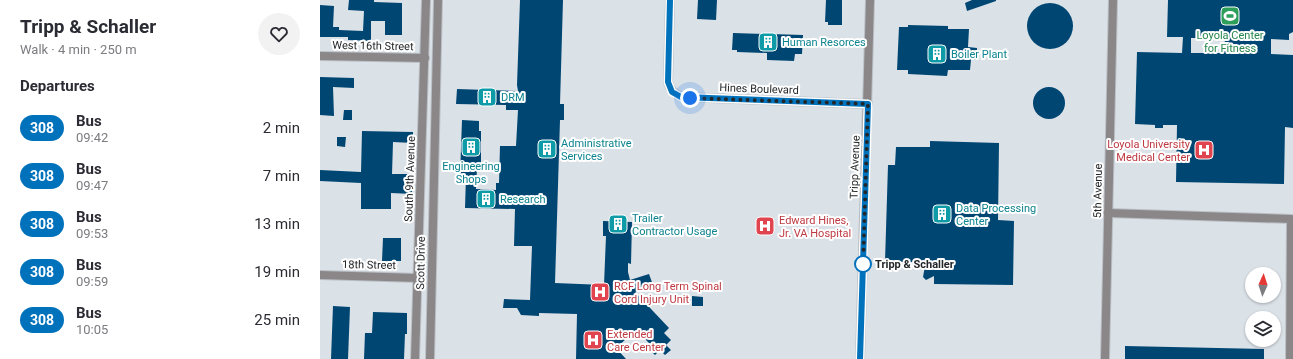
<!DOCTYPE html>
<html lang="en">
<head>
<meta charset="utf-8">
<style>
  :root { --surface:#fff; --page:#f2f2f3; --text:#2b2b33; --muted:#7c7c81 }
  body { margin:0; font-family:Roboto,sans-serif; background:var(--page); color:var(--text); height:100vh; display:flex; flex-direction:column; font-size:15px; white-space:nowrap }
  * { box-sizing:border-box; margin:0 }
  p { font-size:13px; color:var(--muted) }
  .icon { flex:none; width:22px; height:22px; fill:none; stroke:currentColor; stroke-width:2; stroke-linecap:round; stroke-linejoin:round }
  .map { position:relative; flex:1; overflow:hidden }
  .sheet { display:flex; flex-direction:column; background:var(--surface); width:320px }
  .sheet>* { flex:none }
  .badge { padding:0 8px; border-radius:13px; font-size:14px; line-height:26px }
  .needle { width:26px; rotate:3deg }
  .tools { position:absolute; left:925px; top:267px; display:grid; gap:8px }
  .tools a { display:grid; place-items:center; width:36px; height:36px; border-radius:50%; background:var(--surface); box-shadow:0 1px 3px #0004; font-size:20px }
  .you { position:absolute; width:20px; height:20px; margin:-10px; border:3px solid #fff; border-radius:50%; background:#1a73e8; box-shadow:0 0 0 6px #1a73e833 }
  .map>.badge { position:absolute; translate:-50% -50%; box-shadow:0 0 0 2px #fff }
  h2 { padding:0 20px; font-size:15px; line-height:36px }
  .round { display:grid; place-items:center; flex:none; width:42px; height:42px; border-radius:21px; background:var(--page) }
  .summary { display:flex; align-items:center; justify-content:space-between; height:68px; padding:0 20px }
  h1 { font-size:19px; font-weight:700; line-height:30px }
  ul { padding:0; list-style:none }
  li { display:flex; align-items:center; gap:12px; height:48px; padding:0 20px }
  li div { flex:1 }
  li b { display:block; font-size:15px }
  li em { font-style:normal }
  li .badge { min-width:44px; font-weight:700; text-align:center }
  main { display:flex; flex:1; min-height:0 }
  .map>svg:first-child { display:block }
</style>
</head>
<body>
<main>
<section class="sheet">
<div class="summary"><div><h1>Tripp &amp; Schaller</h1><p>Walk · 4 min · 250 m</p></div><a class="round"><svg class="icon" aria-label="heart" viewBox="0 0 24 24"><path d="M12 20l-8-8c-3-5 5-10 8-4 3-6 11-1 8 4z"/></svg></a></div>
<h2>Departures</h2>
<ul>
<li><span class="badge" style="background:#0072bc;color:#fff">308</span><div><b>Bus</b><p>09:42</p></div><em>2 min</em></li>
<li><span class="badge" style="background:#0072bc;color:#fff">308</span><div><b>Bus</b><p>09:47</p></div><em>7 min</em></li>
<li><span class="badge" style="background:#0072bc;color:#fff">308</span><div><b>Bus</b><p>09:53</p></div><em>13 min</em></li>
<li><span class="badge" style="background:#0072bc;color:#fff">308</span><div><b>Bus</b><p>09:59</p></div><em>19 min</em></li>
<li><span class="badge" style="background:#0072bc;color:#fff">308</span><div><b>Bus</b><p>10:05</p></div><em>25 min</em></li>
</ul>
</section>
<div class="map">
<svg width="973" height="359" viewBox="0 0 973 359">
  <rect width="100%" height="100%" fill="#dae1e7"/>
  <!-- building -->
  <g fill="#004673" fill-rule="evenodd">
    <path d="M29 0H54V2L82 3V35H65V21H51V41L28 40V37H0V5L14 6 13 27H19V30L43 31 44 11 28 10Z"/>
    <path d="M200 0H243L240 104H244V120H240L235 283 284 285 286 236H283V221L312 222 311 264 308 263V272L310 280 329 274 333 285 315 292 349 328 344 333 351 340 346 345 351 350 345 355 340 350 335 355 330 350 333 347 316 330 296 348 306 359H256L257 314 219 313V316L201 315 197 308H183L184 299 210 300 212 246H194L195 209 145 208 146 176H140L142 120 159 121V131H161V168H157L156 189 176 190V183H179L180 146H196L198 110H186V105L136 104 137 89 198 91 197 85Z"/>
    <path d="M378 0H397L396 20 377 19Z"/>
    <path d="M506 0H522V25H508V22H505Z"/>
    <path d="M652 0H676V1L647 11 645 3Z"/>
    <path d="M848 0H973V32L969 34V40L951 39V54L973 55V128L965 127 964 184 856 182 857 125H843V128H835V125L815 124 817 52 862 53 863 37H847ZM871 38H905L904 53H871Z"/>
    <circle cx="730" cy="26" r="23"/>
    <path d="M588 25 628 26V29H649L648 47 657 48V60H651L650 70H628L627 76 588 74V70H577L579 27H588Z"/>
    <path d="M413 33 483 35 482 54H475L474 61 447 60V53L417 52V50H412Z"/>
    <path d="M0 77 34 78V88L13 87 14 116 0 115Z"/>
    <circle cx="729" cy="103" r="16"/>
    <path d="M24 110H32V120H23Z"/>
    <path d="M42 131 93 132V143L73 142 72 174H92V194L71 193V209H41V183L0 181V170L41 172Z"/>
    <path d="M17 137H26L25 147 17 146Z"/>
    <path d="M610 141 679 143 678 220 694 221 693 285 614 284V276L606 280 603 277 605 266H596V262H565L568 165H575L576 147H610Z"/>
    <path d="M63 238H81V261H62Z"/>
    <path d="M372 296 383 297V306H372Z"/>
    <path d="M13 306 30 307 28 359H11Z"/>
    <path d="M53 312 87 313V334H85L84 359H44L45 333H52Z"/>
    <path d="M805 346 944 349V359H805Z"/>
  </g>
  <g fill="none" stroke-linecap="round" stroke-linejoin="round">
    <defs>
      <g id="street">
        <path d="M350 0 348 82C350 90 354 94 362 97L548 104"/>
        <path d="M0 56 105 58"/>
        <path d="M788 213 971 219 970 359"/>
        <path d="M0 275 98 278"/>
        <path d="M95 359 106 0"/>
        <path d="M110 359 118 0"/>
        <path d="M540 359 550 0"/>
        <path d="M785 359 793 0"/>
      </g>
    </defs>
    <!-- street casing -->
    <use href="#street" stroke="#b9bfc5" stroke-width="10"/>
    <!-- street -->
    <use href="#street" stroke="#8b8788" stroke-width="8"/>
  </g>
  <g fill="none" stroke-linecap="round" stroke-linejoin="round">
    <defs>
      <path id="line" d="M350 0 348 82 352 92 361 97 548 104 540 359"/>
    </defs>
    <!-- line casing -->
    <use href="#line" stroke="#fff" stroke-width="9"/>
    <!-- line -->
    <use href="#line" stroke="#0072bc" stroke-width="6"/>
    <!-- walk -->
    <path stroke="#232628" stroke-width="4" stroke-dasharray="0 7.2" d="M370 98 548 104 543 267V264"/>
  </g>
  <!-- icons -->
  <defs>
    <symbol id="stadium-square" viewBox="-11 -11 22 22"><rect x="-9" y="-9" width="18" height="18" rx="4" fill="#2e9e5b" stroke="#fff"/><path d="M0-5a6.5 5 0 1 0 0 10a6.5 5 0 1 0 0-10ZM-3.5-1.8h7v3.6h-7Z" fill="#fff"/></symbol>
    <symbol id="building-square" viewBox="-11 -11 22 22"><rect x="-9" y="-9" width="18" height="18" rx="4" fill="#0f9aa8" stroke="#fff"/><path d="M-4-6H4V6H1V3H-1V6H-4ZM-2.5-4.3h1.7v1.8h-1.7ZM.8-4.3h1.7v1.8H.8ZM-2.5-1h1.7V.8h-1.7ZM.8-1h1.7V.8H.8Z" fill="#fff"/></symbol>
    <symbol id="hospital-square" viewBox="-11 -11 22 22"><rect x="-9" y="-9" width="18" height="18" rx="4" fill="#e0444e" stroke="#fff"/><path d="M-5-5h3v3.5h4V-5h3V5h-3V1.5h-4V5h-3Z" fill="#fff"/></symbol>
  </defs>
  <g fill-rule="evenodd">
    <use href="#stadium-square" x="899" y="5" width="22" height="22"/>
    <use href="#building-square" x="437" y="31" width="22" height="22"/>
    <use href="#building-square" x="606" y="43" width="22" height="22"/>
    <use href="#building-square" x="156" y="86" width="22" height="22"/>
    <use href="#building-square" x="140" y="136" width="22" height="22"/>
    <use href="#building-square" x="216" y="138" width="22" height="22"/>
    <use href="#hospital-square" x="873" y="139" width="22" height="22"/>
    <use href="#building-square" x="155" y="188" width="22" height="22"/>
    <use href="#building-square" x="611" y="203" width="22" height="22"/>
    <use href="#building-square" x="287" y="213" width="22" height="22"/>
    <use href="#hospital-square" x="434" y="215" width="22" height="22"/>
    <use href="#hospital-square" x="269" y="281" width="22" height="22"/>
    <use href="#hospital-square" x="262" y="329" width="22" height="22"/>
  </g>
  <!-- markers -->
  <circle fill="#fff" stroke="#0072bc" stroke-width="2" cx="543" cy="264" r="8"/>
  <g text-anchor="middle" dominant-baseline="central" stroke-width="4" stroke-linejoin="round" paint-order="stroke">
    <!-- leisure labels -->
    <g font-size="11" fill="#27864d" stroke="#fff">
      <text x="910" y="35">Loyola Center<tspan x="910" dy="13">for Fitness</tspan></text>
    </g>
    <!-- culture labels -->
    <g font-size="11" fill="#0d838f" stroke="#fff" text-anchor="start">
      <text x="462" y="42">Human Resorces</text>
      <text x="631" y="54">Boiler Plant</text>
      <text x="181" y="97">DRM</text>
      <text x="241" y="143">Administrative<tspan x="241" dy="13">Services</tspan></text>
      <text x="151" y="166" text-anchor="middle">Engineering<tspan x="151" dy="13">Shops</tspan></text>
      <text x="180" y="199">Research</text>
      <text x="636" y="208">Data Processing<tspan x="636" dy="13">Center</tspan></text>
      <text x="312" y="218">Trailer<tspan x="312" dy="13">Contractor Usage</tspan></text>
    </g>
    <!-- street labels -->
    <g font-size="11" fill="#232628" stroke="#fff">
      <text transform="translate(53 46) rotate(1)">West 16th Street</text>
      <text transform="translate(439 89) rotate(2)">Hines Boulevard</text>
      <text transform="translate(535 167) rotate(-88)">Tripp Avenue</text>
      <text transform="translate(90 179) rotate(-88)">South 9th Avenue</text>
      <text transform="translate(778 191) rotate(-89)">5th Avenue</text>
      <text transform="translate(101 263) rotate(-89)">Scott Drive</text>
      <text transform="translate(49 265) rotate(1)">18th Street</text>
    </g>
    <!-- health labels -->
    <g font-size="11" fill="#be3a42" stroke="#fff" text-anchor="start">
      <text x="870" y="144" text-anchor="end">Loyola University<tspan x="870" dy="13">Medical Center</tspan></text>
      <text x="459" y="220">Edward Hines,<tspan x="459" dy="13">Jr. VA Hospital</tspan></text>
      <text x="294" y="286">RCF Long Term Spinal<tspan x="294" dy="13">Cord Injury Unit</tspan></text>
      <text x="287" y="334">Extended<tspan x="287" dy="13">Care Center</tspan></text>
    </g>
    <!-- stop labels -->
    <g font-size="11" font-weight="bold" fill="#232628" stroke="#fff" text-anchor="start">
      <text x="555" y="264">Tripp &amp; Schaller</text>
    </g>
  </g>
</svg>
<div class="tools">
<a><svg class="needle" viewBox="-14 -14 28 28"><path d="M0-13l5 13h-10z" fill="#e53935"/><path d="M0 13l5-13h-10z" fill="#7c7c81"/></svg></a>
<a><svg class="icon" aria-label="layers" viewBox="0 0 24 24"><path d="M12 4l9 5-9 5-9-5zM3 14l9 5 9-5"/></svg></a>
</div>
<div class="you" style="left:370px;top:98px"></div>
</div>
</main>
</body>
</html>
